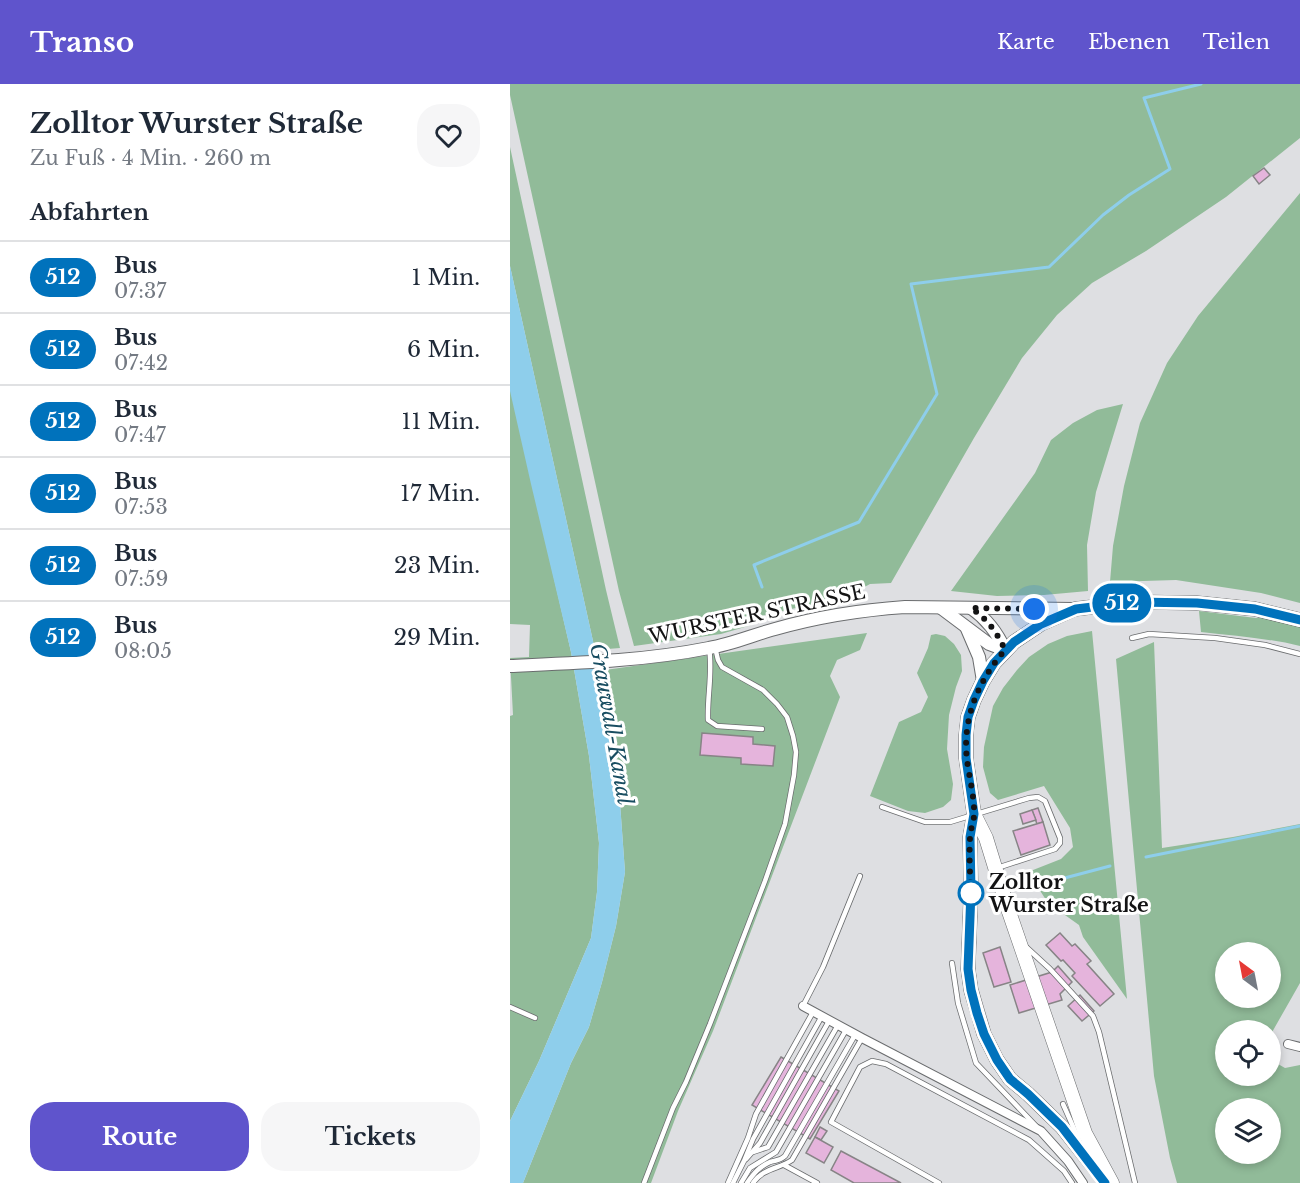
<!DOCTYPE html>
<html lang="de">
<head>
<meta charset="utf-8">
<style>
  :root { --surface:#fff; --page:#f6f6f7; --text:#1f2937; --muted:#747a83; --line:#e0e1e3; --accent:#5f54cc }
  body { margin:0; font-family:"Libre Baskerville",serif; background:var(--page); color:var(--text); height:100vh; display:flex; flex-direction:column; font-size:22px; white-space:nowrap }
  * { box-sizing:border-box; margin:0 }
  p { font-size:20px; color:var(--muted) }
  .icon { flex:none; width:33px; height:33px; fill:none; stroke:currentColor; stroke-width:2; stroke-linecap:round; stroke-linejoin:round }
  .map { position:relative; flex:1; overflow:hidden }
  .side { display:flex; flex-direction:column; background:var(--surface); width:510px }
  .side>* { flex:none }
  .badge { padding:0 12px; border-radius:20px; font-size:21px; line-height:39px }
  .needle { width:39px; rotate:328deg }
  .tools { position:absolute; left:705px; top:858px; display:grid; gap:12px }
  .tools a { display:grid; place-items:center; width:66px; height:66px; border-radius:50%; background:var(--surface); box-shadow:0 3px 9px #0003; font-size:30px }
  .you { position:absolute; width:30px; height:30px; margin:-15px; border:4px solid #fff; border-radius:50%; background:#1a73e8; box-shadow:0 0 0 9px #1a73e833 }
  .map>.badge { position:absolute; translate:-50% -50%; box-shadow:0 0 0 3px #fff }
  h2 { padding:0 30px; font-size:22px; line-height:54px }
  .round { display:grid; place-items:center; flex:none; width:63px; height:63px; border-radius:24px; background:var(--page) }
  .summary { display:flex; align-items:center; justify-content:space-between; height:102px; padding:0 30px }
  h1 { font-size:28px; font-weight:800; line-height:45px }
  .primary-button { display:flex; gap:12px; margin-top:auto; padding:12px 30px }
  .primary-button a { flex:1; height:69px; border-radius:24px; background:var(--accent); color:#fff; font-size:24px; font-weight:800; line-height:69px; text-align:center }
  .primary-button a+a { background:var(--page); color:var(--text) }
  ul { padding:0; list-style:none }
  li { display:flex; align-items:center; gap:18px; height:72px; padding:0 30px; border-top:2px solid var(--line) }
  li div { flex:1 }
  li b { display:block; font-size:22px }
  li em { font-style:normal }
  li .badge { min-width:66px; font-weight:700; text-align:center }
  header { display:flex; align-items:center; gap:36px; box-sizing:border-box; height:84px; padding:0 30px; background:var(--accent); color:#fff }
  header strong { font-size:28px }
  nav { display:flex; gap:33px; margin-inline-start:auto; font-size:21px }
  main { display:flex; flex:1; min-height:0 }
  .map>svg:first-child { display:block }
</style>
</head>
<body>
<header>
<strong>Transo</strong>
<nav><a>Karte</a><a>Ebenen</a><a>Teilen</a></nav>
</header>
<main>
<section class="side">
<div class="summary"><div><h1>Zolltor Wurster Straße</h1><p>Zu Fuß · 4 Min. · 260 m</p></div><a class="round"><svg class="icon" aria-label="heart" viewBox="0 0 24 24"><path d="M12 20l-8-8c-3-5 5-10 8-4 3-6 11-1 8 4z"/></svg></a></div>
<h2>Abfahrten</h2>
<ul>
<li><span class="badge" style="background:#0072bc;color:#fff">512</span><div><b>Bus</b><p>07:37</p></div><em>1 Min.</em></li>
<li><span class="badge" style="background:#0072bc;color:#fff">512</span><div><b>Bus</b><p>07:42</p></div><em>6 Min.</em></li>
<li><span class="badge" style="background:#0072bc;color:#fff">512</span><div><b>Bus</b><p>07:47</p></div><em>11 Min.</em></li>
<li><span class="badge" style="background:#0072bc;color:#fff">512</span><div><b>Bus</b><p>07:53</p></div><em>17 Min.</em></li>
<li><span class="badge" style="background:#0072bc;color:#fff">512</span><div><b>Bus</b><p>07:59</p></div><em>23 Min.</em></li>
<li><span class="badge" style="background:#0072bc;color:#fff">512</span><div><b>Bus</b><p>08:05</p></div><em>29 Min.</em></li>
</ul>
<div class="primary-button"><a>Route</a><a>Tickets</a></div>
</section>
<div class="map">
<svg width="790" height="1099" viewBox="0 0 790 1099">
  <rect width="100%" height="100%" fill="#dedfe2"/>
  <!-- green -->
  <g fill="#91bb99" fill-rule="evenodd">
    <path d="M0 0H790V54L716 113 636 167 582 199 547 231 512 274 464 354 381 499 360 500 338 512 251 532 245 540 211 550 124 562 109 507 0 11Z"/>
    <path d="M0 63 96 506 110 564 85 566 0 182Z"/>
    <path d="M790 109V519L751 509 666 496 600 498 603 462 614 402 630 339 657 279 688 232Z"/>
    <path d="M0 303 61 568 79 672 89 759 87 808 81 854 29 977 0 1037V632L3 631 0 574 19 573 20 541 0 540Z"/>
    <path d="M613 320 586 408 577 461 578 507 534 511 487 512 441 507 525 389 541 356 563 339 587 326Z"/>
    <path d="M689 527 746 534 753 533 790 541V562C758 554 724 552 691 548Z"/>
    <path d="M582 547 617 915 573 853 569 841 538 819 518 788 551 775 563 763 560 744 534 702 488 716 480 709 473 683 474 663 483 622 493 604 507 586 519 573 538 560 557 552Z"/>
    <path d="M357 549 350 566 327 576 320 592 330 613 203 947 168 1027 141 1099H13L61 979 79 943 92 898 106 842 115 788 110 719 99 643 88 587Z"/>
    <path d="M426 550 435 552 444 560 451 571 452 587 446 603 439 631 437 665 443 700 441 716 433 723 415 729 398 727 360 712 389 638 411 628 418 613 407 589 418 564 421 551Z"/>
    <path d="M644 558 652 764 723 753 790 740V899L761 950 760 946H716V992H760L761 976 775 984 790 981V1099H667L660 1074 644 992 606 575ZM716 868H760V914H716ZM716 1024H760V1070H716Z"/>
  </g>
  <!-- water -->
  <path fill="#8eceeb" d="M0 182 85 566 99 643 110 719 115 788 106 842 92 898 79 943 61 979 13 1099H0V1037L29 977 81 854 87 808 89 759 79 672 61 568 21 400 0 307Z"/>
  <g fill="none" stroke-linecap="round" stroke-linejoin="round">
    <!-- stream -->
    <g stroke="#8eceeb" stroke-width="3">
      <path d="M252 503 244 481 349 438 427 310 401 200 539 183 593 131 619 111 660 85 634 14 691 0"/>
      <path d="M636 773 790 742"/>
      <path d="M532 800 600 782"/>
    </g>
  </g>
  <!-- building -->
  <g fill="#e5b4dc" stroke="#878486" stroke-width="1.5">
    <path d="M754 84 760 91 749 100 743 92Z"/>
    <path d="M192 649 243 653V660L265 662 263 682 231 680V674L190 671Z"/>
    <path d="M528 724 533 738 527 740 522 726Z"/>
    <path d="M522 726 526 736 513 740 510 730Z"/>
    <path d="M533 738 540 761 511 771 503 747Z"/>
    <path d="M550 849 562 862 565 860 581 877 577 880 604 910 590 922 562 892 565 889 553 876 551 877 536 861Z"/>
    <path d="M490 863 501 898 484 903 473 869Z"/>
    <path d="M548 882 562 898 550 910 552 916 509 929 500 901 542 888Z"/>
    <path d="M570 911 584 927 572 937 558 922Z"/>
    <path d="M271 973 329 1007 300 1055 242 1021Z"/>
    <path d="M310 1043 317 1047 311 1056 305 1053Z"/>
    <path d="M305 1053 323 1063 314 1079 296 1069Z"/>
    <path d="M331 1067 391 1099H344L321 1086Z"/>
  </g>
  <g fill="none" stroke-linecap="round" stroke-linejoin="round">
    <defs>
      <g id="lane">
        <path d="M622 554 639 550 705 554 755 561 790 570"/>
        <path d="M199 564C203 588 197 612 198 636L207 642 252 645"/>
        <path d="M372 723 415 738H440L519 714 528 713 535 717 550 754V759L545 765 487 784"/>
        <path d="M515 862 540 885 583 932 589 948 625 1099"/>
        <path d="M442 879 448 919 466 979 526 1042"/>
        <path d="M293 922 313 883 350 792"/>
        <path d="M0 923 25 934"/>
        <path d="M553 1020 569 1056"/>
        <path d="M243 1068 258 1063 328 941"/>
        <path d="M236 1075 250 1059 319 937"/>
        <path d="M274 1081 307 1099"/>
        <path d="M134 1099 163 1024 176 998 200 940 255 797 275 740 284 691 286 668 283 652 277 633 267 620 253 606 212 583 208 576 205 563"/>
        <path d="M218 1099 238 1054 246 1030 303 928"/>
        <path d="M223 1099 234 1077 243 1055 312 932"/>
        <path d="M231 1099 240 1084 266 1068 336 946"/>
        <path d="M237 1099C244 1089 249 1083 260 1078 266 1076 270 1077 275 1072L345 951"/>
        <path d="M243 1099C253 1084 269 1085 282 1076L352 954"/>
        <path d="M429 1099 321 1038 350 983 362 977 376 980 519 1056 554 1087 562 1099"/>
      </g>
      <g id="street">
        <path d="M293 922 352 954 531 1047 558 1077 573 1099"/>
        <path d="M778 960 790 963"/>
      </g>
      <g id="secondary">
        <path d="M431 524 479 560 495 566"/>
        <path d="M461 524C477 535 487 548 495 566"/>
        <path d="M457 545 469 573 473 597"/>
        <path d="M0 582C66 579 134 577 199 564 222 560 243 551 265 545 307 533 351 526 395 523L563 525"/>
      </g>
      <g id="primary">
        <path d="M464 730 460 753 461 807 458 885 461 906 474 950 487 976 500 995 518 1010 552 1043 586 1086"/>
        <path d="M602 1099 575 1049 496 819 476 754 464 730 456 674V651L458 633 464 616 473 597 484 579 504 558 531 540 565 525 624 518 687 519 745 525 790 536"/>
      </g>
    </defs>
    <!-- lane casing -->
    <use href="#lane" stroke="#6a6c6e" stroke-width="6"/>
    <!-- street casing -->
    <use href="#street" stroke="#6a6c6e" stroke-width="10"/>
    <!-- secondary casing -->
    <use href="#secondary" stroke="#6a6c6e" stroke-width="14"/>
    <!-- primary casing -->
    <use href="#primary" stroke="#6a6c6e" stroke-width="15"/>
    <!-- lane -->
    <use href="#lane" stroke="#fff" stroke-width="4.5"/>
    <!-- street -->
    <use href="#street" stroke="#fff" stroke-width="8"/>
    <!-- secondary -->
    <use href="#secondary" stroke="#fff" stroke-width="12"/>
    <!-- primary -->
    <use href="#primary" stroke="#fff" stroke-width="14"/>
  </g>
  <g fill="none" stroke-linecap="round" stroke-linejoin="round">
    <defs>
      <path id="line" d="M595 1099 552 1043 518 1010 500 995 487 976 474 950 467 929 461 906 458 885 461 807 460 753 464 730 456 674V651L458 633 464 616 473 597 484 579 504 558 531 540 566 525 624 518 687 519 745 525 790 536"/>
    </defs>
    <!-- line casing -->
    <use href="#line" stroke="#fff" stroke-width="14"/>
    <!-- line -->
    <use href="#line" stroke="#0072bc" stroke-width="9"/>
    <!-- walk -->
    <path stroke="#131314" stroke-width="6" stroke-dasharray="0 10.8" d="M461 809C460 791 459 772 460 754 460 746 464 738 464 731 465 716 459 692 457 676 452 635 468 597 495 566 487 548 477 535 461 524L524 525"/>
  </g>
  <!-- markers -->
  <circle fill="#fff" stroke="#0072bc" stroke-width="3" cx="461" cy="809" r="12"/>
  <g text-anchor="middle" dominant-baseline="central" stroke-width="6" stroke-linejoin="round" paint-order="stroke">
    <!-- street labels -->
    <g font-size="20" fill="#131314" stroke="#fff">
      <text transform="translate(247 530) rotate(-12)">WURSTER STRASSE</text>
    </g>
    <!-- stop labels -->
    <g font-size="20" font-weight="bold" fill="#131314" stroke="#fff" text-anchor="start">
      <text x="479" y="798">Zolltor<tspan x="479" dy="23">Wurster Straße</tspan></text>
    </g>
    <!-- water labels -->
    <g font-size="21" font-style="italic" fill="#184d61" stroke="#fff">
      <text transform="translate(101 640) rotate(80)">Grauwall-Kanal</text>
    </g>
  </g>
</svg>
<div class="tools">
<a><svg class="needle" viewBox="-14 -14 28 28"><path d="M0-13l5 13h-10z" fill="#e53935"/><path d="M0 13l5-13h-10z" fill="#747a83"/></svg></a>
<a><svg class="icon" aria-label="locate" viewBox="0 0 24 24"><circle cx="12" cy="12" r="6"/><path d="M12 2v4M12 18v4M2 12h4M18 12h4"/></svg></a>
<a><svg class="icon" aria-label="layers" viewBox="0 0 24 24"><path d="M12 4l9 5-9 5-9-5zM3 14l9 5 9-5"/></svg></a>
</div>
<div class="you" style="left:524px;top:525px"></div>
<b class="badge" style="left:612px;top:519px;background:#0072bc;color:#fff">512</b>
</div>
</main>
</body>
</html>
